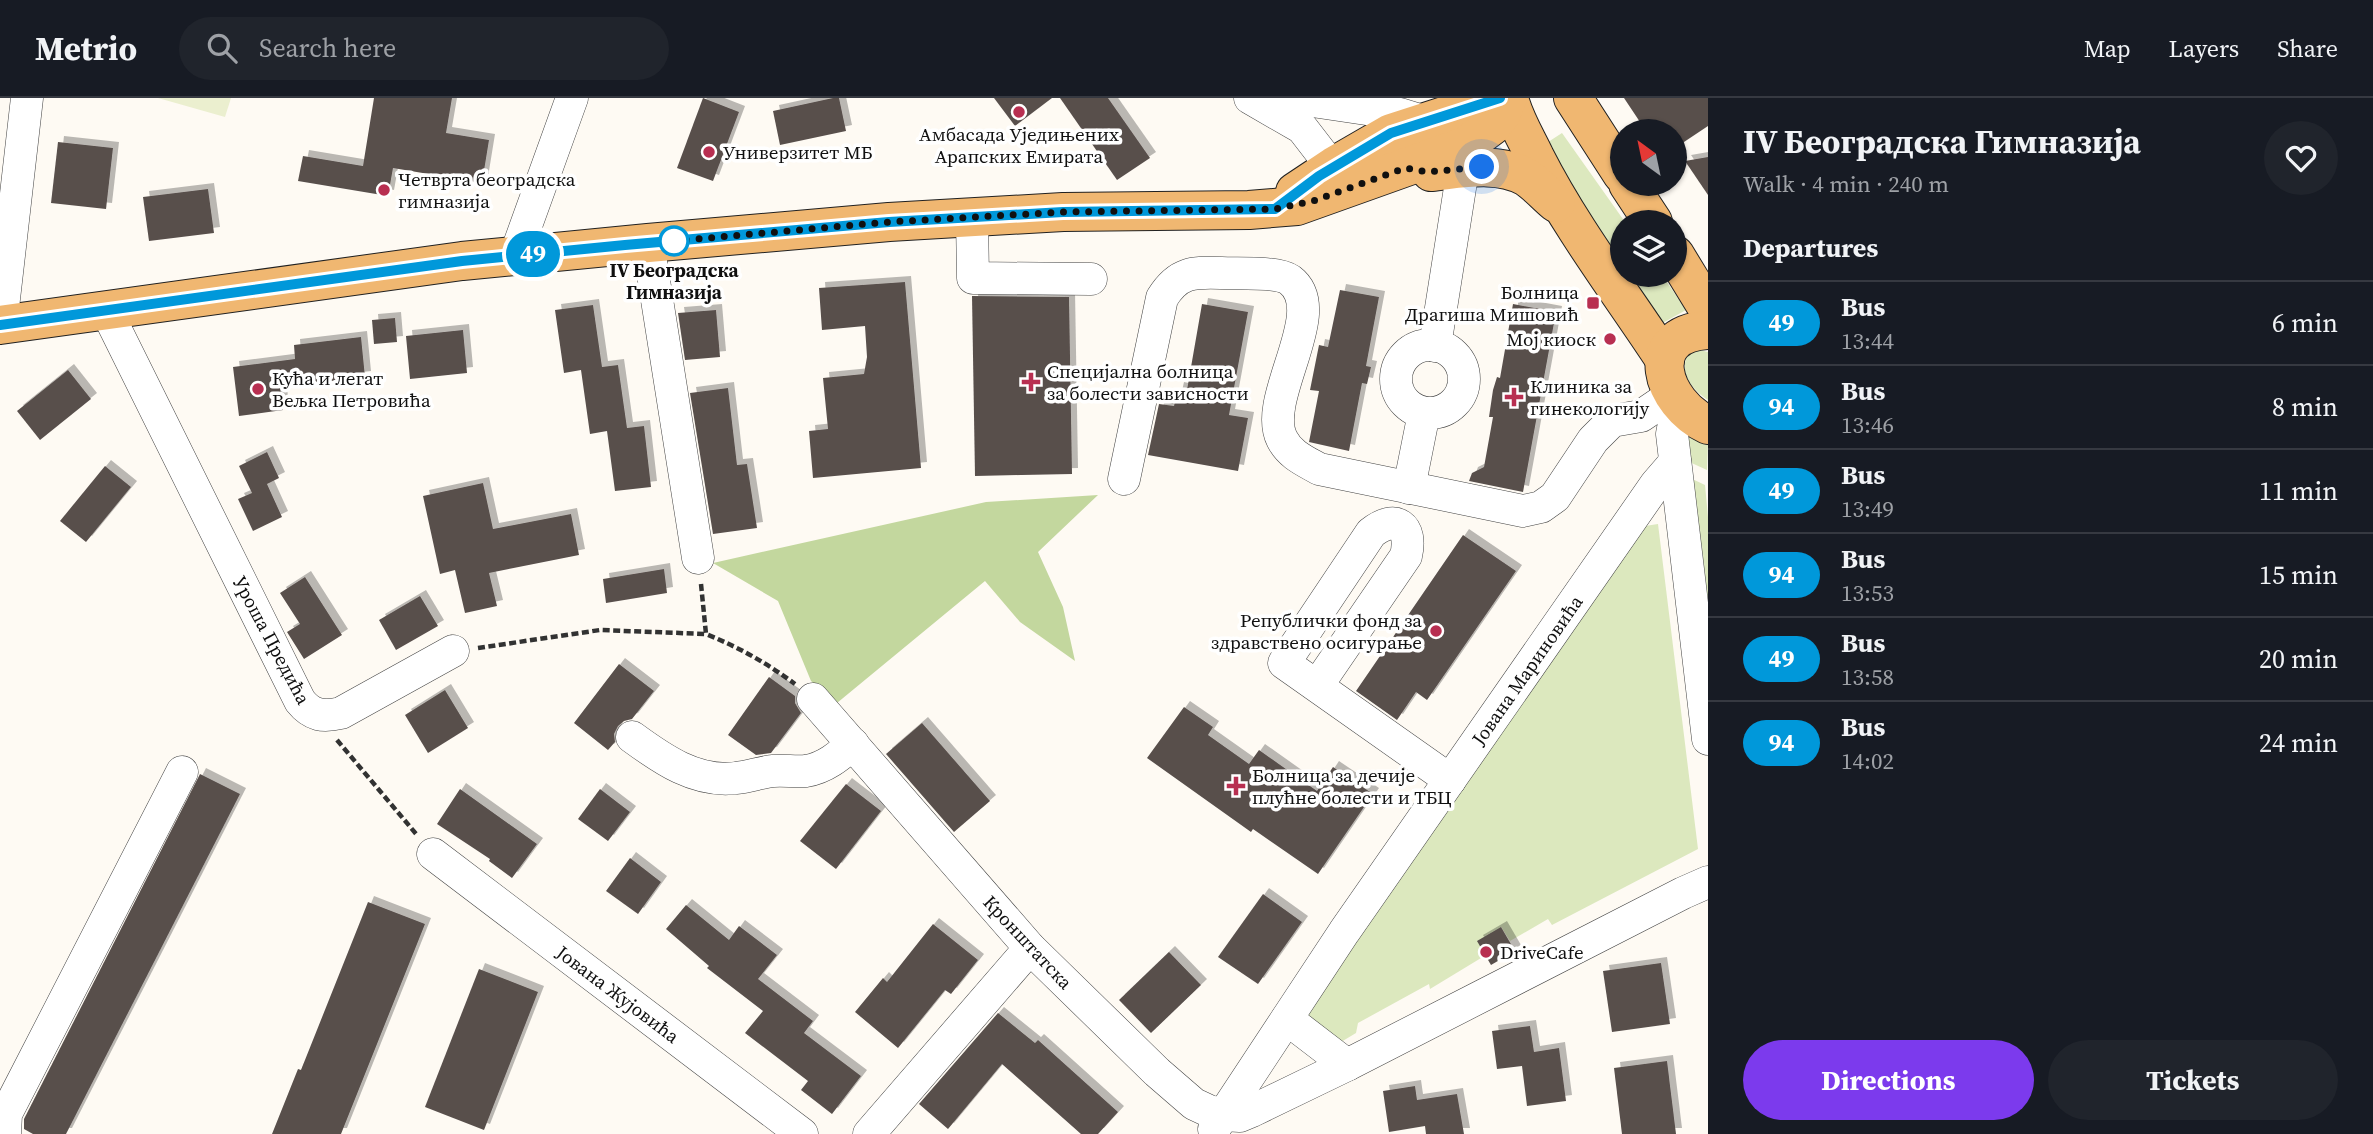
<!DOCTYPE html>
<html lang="en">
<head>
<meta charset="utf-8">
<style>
  :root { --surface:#171b24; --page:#20242c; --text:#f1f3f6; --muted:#9ea1a6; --line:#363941; --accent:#7c3aed }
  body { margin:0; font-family:"Source Serif 4",serif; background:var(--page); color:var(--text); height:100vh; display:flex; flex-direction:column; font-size:26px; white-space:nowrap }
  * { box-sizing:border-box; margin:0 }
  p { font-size:23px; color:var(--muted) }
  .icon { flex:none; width:38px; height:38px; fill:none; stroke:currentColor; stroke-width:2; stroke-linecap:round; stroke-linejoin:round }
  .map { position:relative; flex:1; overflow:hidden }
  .side { display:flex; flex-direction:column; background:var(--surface); width:665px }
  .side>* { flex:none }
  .badge { padding:0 14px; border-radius:23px; font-size:24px; line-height:46px }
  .needle { width:46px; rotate:327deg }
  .buttons { position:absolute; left:1610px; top:21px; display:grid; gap:14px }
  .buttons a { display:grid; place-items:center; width:77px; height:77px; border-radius:50%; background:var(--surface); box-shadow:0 2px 5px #0004; font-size:35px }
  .you { position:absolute; width:35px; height:35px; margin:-18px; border:5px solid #fff; border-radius:50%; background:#1a73e8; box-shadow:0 0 0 10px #1a73e833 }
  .map>.badge { position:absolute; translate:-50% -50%; box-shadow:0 0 0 4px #fff }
  h2 { padding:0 35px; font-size:26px; line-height:63px }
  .round { display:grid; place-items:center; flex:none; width:74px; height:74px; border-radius:37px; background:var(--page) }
  .overview { display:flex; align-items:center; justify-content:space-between; height:119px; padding:0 35px }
  h1 { font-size:33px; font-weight:700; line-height:52px }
  .primary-button { display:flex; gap:14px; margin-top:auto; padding:14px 35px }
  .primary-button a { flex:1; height:80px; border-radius:42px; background:var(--accent); color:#fff; font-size:28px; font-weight:700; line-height:80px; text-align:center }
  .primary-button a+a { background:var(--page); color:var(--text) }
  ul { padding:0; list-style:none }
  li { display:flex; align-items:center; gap:21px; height:84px; padding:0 35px; border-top:2px solid var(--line) }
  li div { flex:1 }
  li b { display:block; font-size:26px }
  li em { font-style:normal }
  li .badge { min-width:77px; font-weight:700; text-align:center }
  header { display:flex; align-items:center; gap:42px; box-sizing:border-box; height:98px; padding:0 35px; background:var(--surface); border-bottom:2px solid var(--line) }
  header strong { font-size:33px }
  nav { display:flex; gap:38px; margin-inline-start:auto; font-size:24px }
  .search { width:490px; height:63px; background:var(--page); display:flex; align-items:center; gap:18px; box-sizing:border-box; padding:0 24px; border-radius:38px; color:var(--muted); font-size:26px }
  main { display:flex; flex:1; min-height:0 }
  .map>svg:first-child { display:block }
</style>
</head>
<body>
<header>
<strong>Metrio</strong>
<div class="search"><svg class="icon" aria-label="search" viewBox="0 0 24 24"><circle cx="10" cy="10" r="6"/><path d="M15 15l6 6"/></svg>Search here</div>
<nav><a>Map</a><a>Layers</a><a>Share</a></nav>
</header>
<main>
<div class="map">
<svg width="1708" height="1036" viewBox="0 0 1708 1036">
  <defs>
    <filter id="shadow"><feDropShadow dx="6" dy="-6" stdDeviation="0" flood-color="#0004"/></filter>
  </defs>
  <rect width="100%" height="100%" fill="#fefaf3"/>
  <!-- green -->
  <g fill="#dce8be">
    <path d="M1562 35 1625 124H1622V171L1542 48Z"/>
    <path d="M1626 177H1662L1686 212 1659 227Z"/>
    <path d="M1700 252 1708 254V302C1692 292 1677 273 1689 255Z"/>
    <path d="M1685 331 1708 344 1707 372 1685 362Z"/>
    <path d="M1686 378 1705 387 1708 419V561Z"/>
    <path d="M1658 426 1698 751 1552 827 1548 821 1510 843 1501 829 1486 857 1430 891 1429 886 1358 925 1356 935 1341 944 1300 917 1645 428Z"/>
  </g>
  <!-- forest -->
  <path fill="#c3d79e" d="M1098 397 1038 454 1063 509 1075 563 1020 524 985 483 837 605 811 583 778 503 713 465 986 404Z"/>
  <!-- pitch -->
  <path fill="#ebefcf" d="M158 0H231L225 19Z"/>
  <!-- building -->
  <g fill="#584f4c" filter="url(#shadow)">
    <path d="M374 0H452L446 35 489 42 482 85 393 70 388 98 298 83 303 58 363 68Z"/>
    <path d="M703 0 739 14 713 83 677 70Z"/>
    <path d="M833 0H839L846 33 780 47 773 13Z"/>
    <path d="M994 0H1052L1015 28Z"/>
    <path d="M1060 0H1108L1150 60 1117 82Z"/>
    <path d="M1624 0H1708V28L1675 50V33H1646Z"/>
    <path d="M58 44 113 50 106 111 51 105Z"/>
    <path d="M1708 59V97L1685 63Z"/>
    <path d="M208 91 214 135 149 143 143 99Z"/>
    <path d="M905 184 921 370 813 380 809 333 828 331 823 280 864 276 867 259 865 228 822 232 819 190Z"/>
    <path d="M1340 192 1379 199 1366 268 1371 269 1367 286 1362 285 1349 353 1309 344 1319 293 1310 292 1319 247 1328 249Z"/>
    <path d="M972 198 1069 199 1072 376 975 378Z"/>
    <path d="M1202 206 1248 214 1229 317 1248 320 1238 373 1148 357 1159 306 1174 308 1178 290 1187 292Z"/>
    <path d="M1513 206 1556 214 1523 394 1469 383 1472 375 1484 369 1493 319H1489L1493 292 1497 279 1500 280Z"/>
    <path d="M593 207 602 269 618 267 627 330 644 328 651 389 615 393 607 333 590 336 581 272 564 275 555 212Z"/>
    <path d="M716 212 720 259 685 262 678 215Z"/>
    <path d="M395 220 397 244 374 246 372 222Z"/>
    <path d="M463 232 467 275 410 281 406 238Z"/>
    <path d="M361 239 365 279 280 289 283 312 239 318 233 269 295 261 294 247Z"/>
    <path d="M68 272 91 301 40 342 17 313Z"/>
    <path d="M728 290 737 367 747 366 757 430 713 436 690 295Z"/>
    <path d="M267 354 279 380 267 386 282 419 253 433 238 401 252 395 239 368Z"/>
    <path d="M105 368 131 389 86 444 60 423Z"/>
    <path d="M483 385 493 431 571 416 579 457 489 475 497 508 465 515 455 472 440 476 423 398Z"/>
    <path d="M1463 437 1516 473 1427 602 1416 594 1397 622 1356 593Z"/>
    <path d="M664 471 667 495 606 505 603 481Z"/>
    <path d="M305 479 342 537 304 561 287 534 300 526 280 495Z"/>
    <path d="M420 498 438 528 396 552 379 522Z"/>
    <path d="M619 566 654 593 632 621 624 623 618 628 614 636 615 644 608 652 574 625Z"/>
    <path d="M769 579 795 598V605L801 615 771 655 756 657 728 637Z"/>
    <path d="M445 592 468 630 428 655 405 617Z"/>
    <path d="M1184 609 1213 629 1208 637 1249 666 1259 652 1317 693 1333 669 1373 696 1318 776 1253 731 1251 734 1147 660Z"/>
    <path d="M922 625 990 703 954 734 886 656Z"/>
    <path d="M200 676 240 696 66 1036H33L24 1031V1021Z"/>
    <path d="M846 686 881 713 836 771 800 743Z"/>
    <path d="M460 691 537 746 512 780 489 763 490 761 437 726Z"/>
    <path d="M600 691 630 714 608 743 578 721Z"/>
    <path d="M630 760 661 784 638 816 606 793Z"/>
    <path d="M1263 796 1302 824 1258 886 1218 859Z"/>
    <path d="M368 804 425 826 341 1036H272L298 971 301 972Z"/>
    <path d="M686 807 729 842 739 828 777 857 758 881 813 923 804 935 861 978 832 1016 801 992 808 983 745 935 763 913 707 870 709 868 666 831Z"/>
    <path d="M933 826 978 862 951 896 945 892 898 950 855 914 883 880 887 884Z"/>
    <path d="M1501 829 1515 853 1491 867 1477 843Z"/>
    <path d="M1169 854 1201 887 1151 935 1119 902Z"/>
    <path d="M1661 865 1670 926 1612 934 1603 873Z"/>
    <path d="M479 871 538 894 484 1032 425 1009Z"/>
    <path d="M998 915 1035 945 1038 942 1118 1014 1098 1036H1081L1002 966 948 1031 919 1006Z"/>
    <path d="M1530 928 1534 954 1559 950 1566 1003 1527 1008 1522 968 1497 971 1492 933Z"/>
    <path d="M1667 963 1676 1036H1622L1614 970Z"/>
    <path d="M1415 988 1417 1002 1457 996 1464 1036H1426L1425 1028 1389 1034 1383 993Z"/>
  </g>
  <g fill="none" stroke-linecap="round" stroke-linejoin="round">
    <defs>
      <g id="minor">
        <path d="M1250 0 1302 30 1329 65 1352 79"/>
        <path d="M1292 0 1400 16 1426 24"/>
        <path d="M972 119 973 180 1091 181"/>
        <path d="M648 145 698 460"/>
        <path d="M515 158 572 0"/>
        <path d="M106 212 300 603C312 618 323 619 341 615L453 553"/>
        <path d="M1 227 27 0"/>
        <circle cx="1430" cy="281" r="34"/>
        <path d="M1435 248 1463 71"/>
        <path d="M1678 304 1672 336 1708 641"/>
        <path d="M1124 381 1162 200C1178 174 1193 174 1221 175 1238 176 1277 173 1290 182 1331 213 1261 300 1282 341 1290 357 1305 363 1319 371L1523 413 1541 409 1555 399 1593 342 1612 323 1641 318 1672 297"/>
        <path d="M1409 390 1424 315"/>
        <path d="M1317 588 1406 458C1413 428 1396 415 1371 435L1284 565 1450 682"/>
        <path d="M813 601 1030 850 1157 974 1194 1006 1209 1013 1223 1017 1240 1018 1252 1013 1347 967 1683 795 1708 784"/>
        <path d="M632 639C662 661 696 685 736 680 749 679 761 674 773 673 784 672 795 674 806 673 825 670 839 658 853 646"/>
        <path d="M433 756 802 1036"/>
        <path d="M1287 921 1347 967"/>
        <path d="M1214 1031 1344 834 1656 386 1675 364"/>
        <path d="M5 1036 6 1016 182 674"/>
        <path d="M869 1036 1030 850"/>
      </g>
      <g id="major">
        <path d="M1509 0C1514 21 1526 40 1535 59 1571 130 1621 195 1665 262"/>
        <path d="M1573 0 1622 76"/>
        <path d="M1431 74C1461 71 1498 63 1526 79 1537 86 1546 97 1556 105"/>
        <path d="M1628 86 1653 124"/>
        <path d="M1295 94 1334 68 1391 35 1500 0"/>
        <path d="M1675 157 1708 211"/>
        <path d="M0 227 462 163 648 145 889 124 1063 114 1249 112 1297 108 1465 48 1492 28 1502 15 1508 0"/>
        <path d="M1708 232C1640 236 1661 305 1708 327"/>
      </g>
    </defs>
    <!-- minor casing -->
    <use href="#minor" stroke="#434343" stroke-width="33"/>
    <!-- major casing -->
    <use href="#major" stroke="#212121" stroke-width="40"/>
    <!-- path -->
    <g stroke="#323232" stroke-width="4.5" stroke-dasharray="7 3.5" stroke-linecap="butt">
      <path d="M701 486 706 536C738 549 767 565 795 586"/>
      <path d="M478 550 600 532 706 536"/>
      <path d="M337 642 417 737"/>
    </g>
    <!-- minor -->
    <use href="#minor" stroke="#fff" stroke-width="32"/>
    <!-- major -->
    <use href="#major" stroke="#f0b771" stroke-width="38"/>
  </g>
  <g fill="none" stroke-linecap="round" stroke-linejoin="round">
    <defs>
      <path id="line" d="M0 227 462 163 625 147 889 124 1063 114 1275 111 1319 78 1391 35 1500 0"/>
    </defs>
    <!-- line casing -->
    <use href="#line" stroke="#fff" stroke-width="16"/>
    <!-- line -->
    <use href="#line" stroke="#0098da" stroke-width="10"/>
    <!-- walk -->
    <path stroke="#101010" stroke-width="7" stroke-dasharray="0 12.6" d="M674 143 889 124 1063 114 1275 111 1313 103 1405 70 1427 74 1482 69"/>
  </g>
  <!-- markers -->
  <g fill="#b82f51" stroke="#fff" stroke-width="2.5">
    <circle cx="1019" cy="14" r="7"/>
    <circle cx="709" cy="54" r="7"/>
    <circle cx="384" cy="92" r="7"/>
    <rect x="1586" y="198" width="14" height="14" rx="3.5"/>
    <circle cx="1610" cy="241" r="7"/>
    <path d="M1027.5 273.5h7v7h7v7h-7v7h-7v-7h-7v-7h7z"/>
    <circle cx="258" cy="291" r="7"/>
    <path d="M1510.5 288.5h7v7h7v7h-7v7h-7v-7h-7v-7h7z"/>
    <circle cx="1436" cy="533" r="7"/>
    <path d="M1232.5 677.5h7v7h7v7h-7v7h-7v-7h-7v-7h7z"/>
    <circle cx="1486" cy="854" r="7"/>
  </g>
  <circle fill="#fff" stroke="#0098da" stroke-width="3.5" cx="674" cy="143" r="14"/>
  <g text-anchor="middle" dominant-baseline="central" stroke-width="7" stroke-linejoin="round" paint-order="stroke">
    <!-- poi labels -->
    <g font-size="19" fill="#101010" stroke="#fff" text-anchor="start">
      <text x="1019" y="36" text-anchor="middle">Амбасада Уједињених<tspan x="1019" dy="22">Арапских Емирата</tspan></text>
      <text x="723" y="54">Универзитет МБ</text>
      <text x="398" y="81">Четврта београдска<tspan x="398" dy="22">гимназија</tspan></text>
      <text x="1579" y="194" text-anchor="end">Болница<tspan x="1579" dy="22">Драгиша Мишовић</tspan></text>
      <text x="1596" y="241" text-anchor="end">Мој киоск</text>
      <text x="1047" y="273">Специјална болница<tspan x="1047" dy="22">за болести зависности</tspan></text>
      <text x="272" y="280">Кућа и легат<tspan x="272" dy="22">Вељка Петровића</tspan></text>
      <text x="1530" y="288">Клиника за<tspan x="1530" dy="22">гинекологију</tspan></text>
      <text x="1422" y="522" text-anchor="end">Републички фонд за<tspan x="1422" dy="22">здравствено осигурање</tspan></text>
      <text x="1252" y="677">Болница за дечије<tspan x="1252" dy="22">плућне болести и ТБЦ</tspan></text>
      <text x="1500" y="854">DriveCafe</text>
    </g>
    <!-- stop labels -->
    <g font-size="19" font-weight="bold" fill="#101010" stroke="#fff">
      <text x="674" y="172">IV Београдска<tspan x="674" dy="22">Гимназија</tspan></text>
    </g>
    <!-- street labels -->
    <g font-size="19" fill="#101010" stroke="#fff">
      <text transform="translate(272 542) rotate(62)">Уроша Предића</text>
      <text transform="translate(1527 572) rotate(-55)">Јована Мариновића</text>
      <text transform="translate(1028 844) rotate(47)">Кронштатска</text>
      <text transform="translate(618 896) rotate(37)">Јована Жујовића</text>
    </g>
  </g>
</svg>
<div class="buttons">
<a><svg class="needle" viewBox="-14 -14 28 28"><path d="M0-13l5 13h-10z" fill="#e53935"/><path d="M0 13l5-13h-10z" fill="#9ea1a6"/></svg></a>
<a><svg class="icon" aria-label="layers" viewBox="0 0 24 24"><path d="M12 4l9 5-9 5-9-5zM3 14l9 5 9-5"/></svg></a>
</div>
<div class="you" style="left:1482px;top:69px"></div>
<b class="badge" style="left:533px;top:156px;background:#0098da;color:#fff">49</b>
</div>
<section class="side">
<div class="overview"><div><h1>IV Београдска Гимназија</h1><p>Walk · 4 min · 240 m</p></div><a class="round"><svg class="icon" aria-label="heart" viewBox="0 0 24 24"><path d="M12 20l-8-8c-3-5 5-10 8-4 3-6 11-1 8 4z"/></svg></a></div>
<h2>Departures</h2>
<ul>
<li><span class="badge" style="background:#0098da;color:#fff">49</span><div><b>Bus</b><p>13:44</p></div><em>6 min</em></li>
<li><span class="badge" style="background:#0098da;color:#fff">94</span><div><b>Bus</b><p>13:46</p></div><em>8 min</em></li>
<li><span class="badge" style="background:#0098da;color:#fff">49</span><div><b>Bus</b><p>13:49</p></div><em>11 min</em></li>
<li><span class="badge" style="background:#0098da;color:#fff">94</span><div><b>Bus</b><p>13:53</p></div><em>15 min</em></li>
<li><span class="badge" style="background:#0098da;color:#fff">49</span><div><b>Bus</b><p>13:58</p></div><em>20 min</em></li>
<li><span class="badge" style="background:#0098da;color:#fff">94</span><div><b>Bus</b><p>14:02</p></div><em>24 min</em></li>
</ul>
<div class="primary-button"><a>Directions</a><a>Tickets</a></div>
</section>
</main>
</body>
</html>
